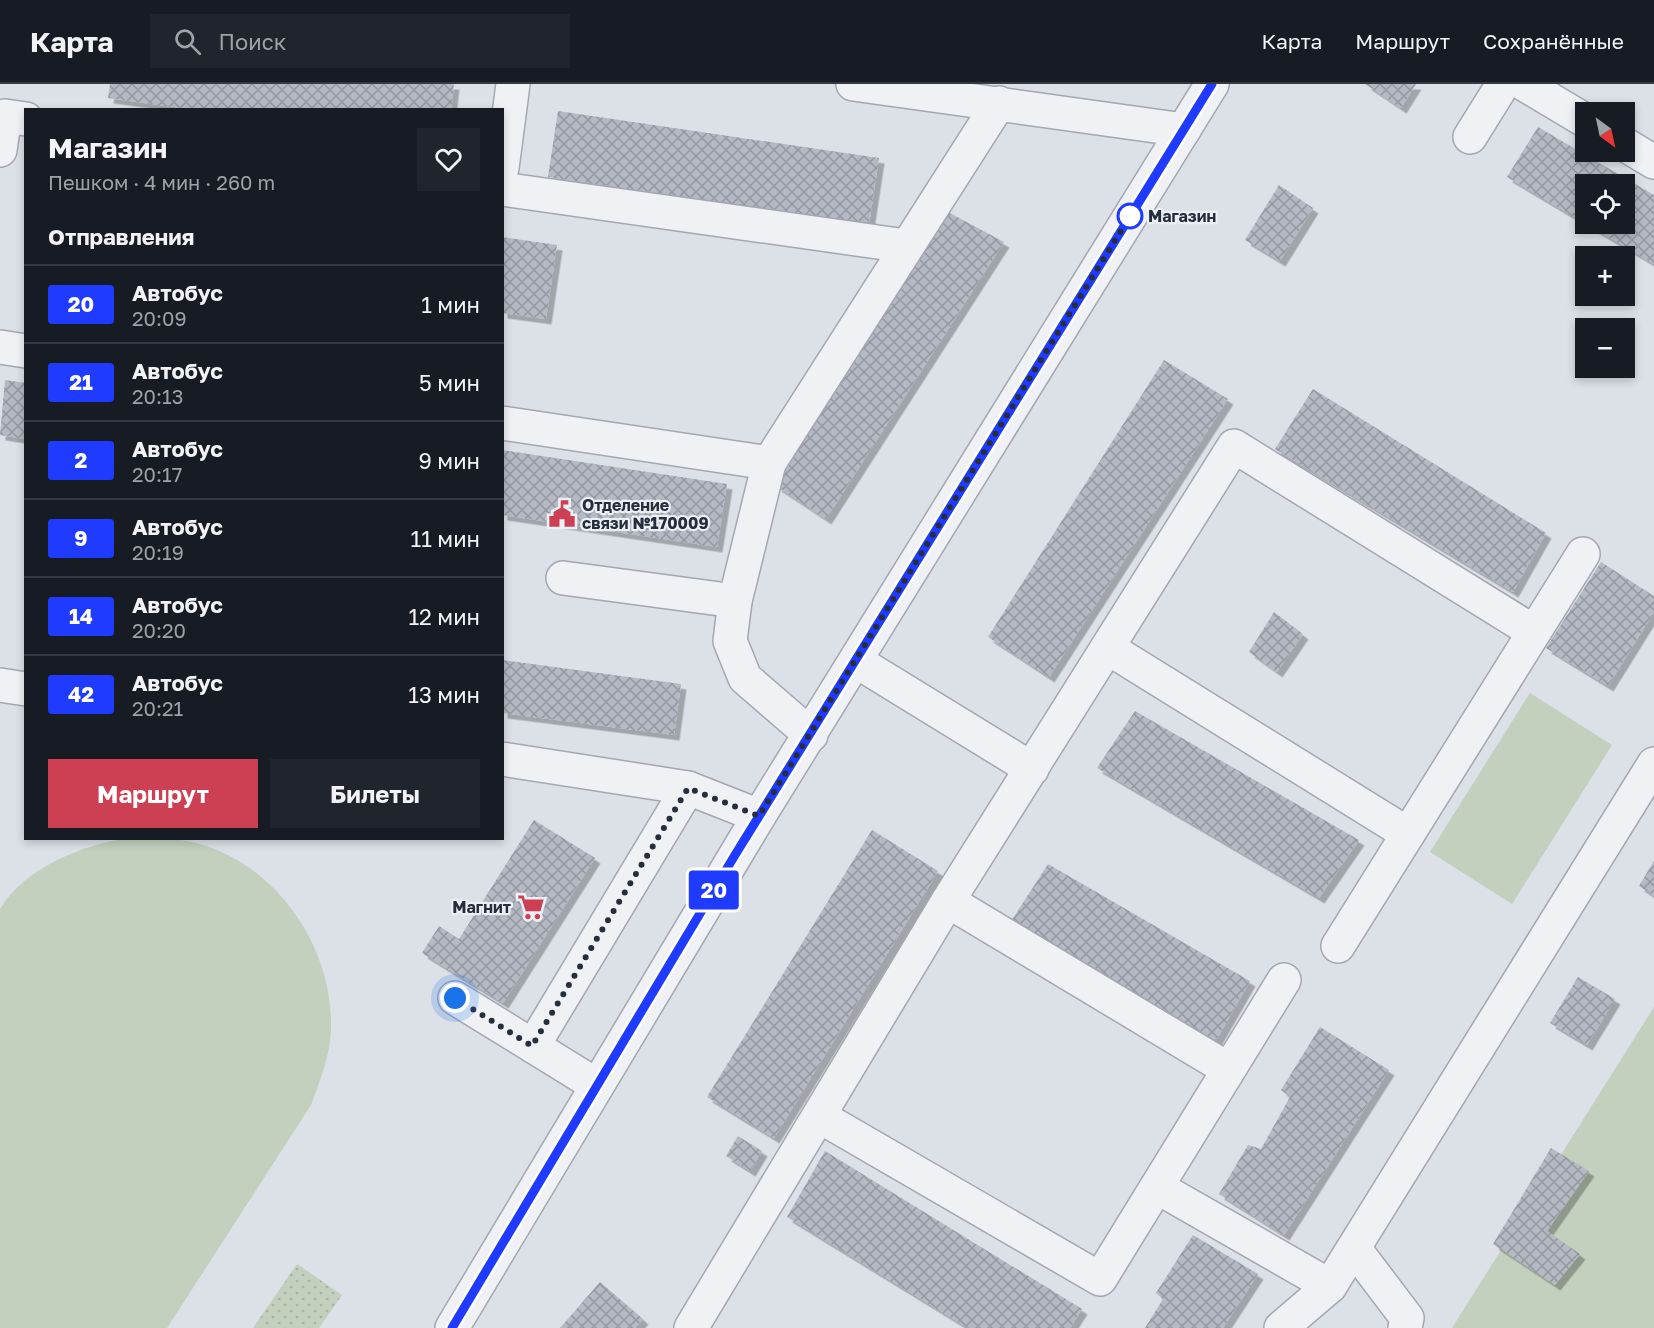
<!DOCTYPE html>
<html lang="ru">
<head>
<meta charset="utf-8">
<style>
  :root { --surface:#171b24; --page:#20242c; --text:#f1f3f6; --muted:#9ea1a6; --line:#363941; --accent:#cd4053 }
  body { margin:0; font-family:"Golos Text",sans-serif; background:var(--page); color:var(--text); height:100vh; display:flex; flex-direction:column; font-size:22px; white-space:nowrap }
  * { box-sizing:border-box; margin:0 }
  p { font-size:20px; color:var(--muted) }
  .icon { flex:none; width:33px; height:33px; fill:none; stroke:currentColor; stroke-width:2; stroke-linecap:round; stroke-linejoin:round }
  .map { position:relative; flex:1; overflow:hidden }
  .side { position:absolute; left:24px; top:24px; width:480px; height:732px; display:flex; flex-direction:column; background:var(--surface); border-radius:0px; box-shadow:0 3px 9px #0003 }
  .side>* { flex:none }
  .badge { padding:0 12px; border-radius:4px; font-size:21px; line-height:39px }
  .needle { width:39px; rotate:147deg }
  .fabs { position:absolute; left:1575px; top:18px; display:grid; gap:12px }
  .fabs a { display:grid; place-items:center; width:60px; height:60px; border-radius:0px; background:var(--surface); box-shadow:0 3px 9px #0003; font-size:30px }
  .you { position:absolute; width:30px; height:30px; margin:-15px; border:4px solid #fff; border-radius:50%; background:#1a73e8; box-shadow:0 0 0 9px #1a73e833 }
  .map>.badge { position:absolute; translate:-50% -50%; box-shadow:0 0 0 3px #fff }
  h2 { padding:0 24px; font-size:22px; line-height:54px }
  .round { display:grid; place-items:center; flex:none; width:63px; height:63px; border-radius:0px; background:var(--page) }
  .summary { display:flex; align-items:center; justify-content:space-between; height:102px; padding:0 24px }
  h1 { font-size:28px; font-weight:700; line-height:45px }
  .primary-button { display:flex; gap:12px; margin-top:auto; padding:12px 24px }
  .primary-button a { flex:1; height:69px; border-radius:0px; background:var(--accent); color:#fff; font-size:24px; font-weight:700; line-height:69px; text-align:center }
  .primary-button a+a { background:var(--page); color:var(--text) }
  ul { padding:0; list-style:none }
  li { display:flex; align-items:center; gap:18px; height:78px; padding:0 24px; border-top:2px solid var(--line) }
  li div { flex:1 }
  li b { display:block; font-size:22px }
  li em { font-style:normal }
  li .badge { min-width:66px; font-weight:700; text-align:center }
  header { display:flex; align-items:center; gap:36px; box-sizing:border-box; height:84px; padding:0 30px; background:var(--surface); border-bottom:2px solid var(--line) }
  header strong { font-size:28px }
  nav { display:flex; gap:33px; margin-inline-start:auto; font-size:21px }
  .search { width:420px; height:54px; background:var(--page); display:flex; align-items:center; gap:15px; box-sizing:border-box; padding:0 21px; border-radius:0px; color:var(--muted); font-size:22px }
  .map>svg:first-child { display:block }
</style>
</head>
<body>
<header>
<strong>Карта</strong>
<div class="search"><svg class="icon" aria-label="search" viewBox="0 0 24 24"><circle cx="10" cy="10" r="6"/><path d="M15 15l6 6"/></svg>Поиск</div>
<nav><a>Карта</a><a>Маршрут</a><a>Сохранённые</a></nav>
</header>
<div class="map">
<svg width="1654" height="1244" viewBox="0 0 1654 1244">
  <defs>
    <pattern id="park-dots" width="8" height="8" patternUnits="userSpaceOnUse" patternTransform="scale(1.5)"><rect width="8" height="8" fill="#c2d0bd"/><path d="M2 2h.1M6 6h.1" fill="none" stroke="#a7b3a3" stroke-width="1.8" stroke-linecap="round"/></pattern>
    <pattern id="building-cross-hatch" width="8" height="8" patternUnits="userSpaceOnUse" patternTransform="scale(1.5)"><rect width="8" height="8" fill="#b4b9c3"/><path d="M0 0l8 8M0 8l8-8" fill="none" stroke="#9297a0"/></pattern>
    <filter id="shadow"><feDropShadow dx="5.5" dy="5.5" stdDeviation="0" flood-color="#0004"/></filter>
  </defs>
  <rect width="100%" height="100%" fill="#dce0e7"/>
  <!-- park -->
  <path fill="url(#park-dots)" d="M297 1180 342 1211 319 1244H253Z"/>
  <!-- garden -->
  <g fill="#c2d0bd">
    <path d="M1530 609 1612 661 1512 820 1430 768Z"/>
    <path d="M128 754C143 754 159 753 174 755 266 765 334 856 331 946 330 972 320 997 311 1021L167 1244H0V825C25 783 83 761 128 754Z"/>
    <path d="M1654 923V1244H1452Z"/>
  </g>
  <!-- building -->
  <g fill="url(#building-cross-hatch)" fill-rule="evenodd" filter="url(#shadow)">
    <path d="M110 0H454L451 26H196L108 14Z"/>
    <path d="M1365 0H1416L1401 24Z"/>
    <path d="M558 27 879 74 869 140 548 93Z"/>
    <path d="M1538 43 1654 111V180L1507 93ZM1586 100H1624V140H1586Z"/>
    <path d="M1279 101 1313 124 1280 177 1245 156Z"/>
    <path d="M946 127 1004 158 826 435 776 402Z"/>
    <path d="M502 153 557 161 546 235 502 229Z"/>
    <path d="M1164 276 1228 315 1049 593 988 553Z"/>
    <path d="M5 296 26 299V355L0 351Z"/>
    <path d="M1313 305 1546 449 1513 508 1275 365Z"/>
    <path d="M502 366 727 400 717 463 502 431Z"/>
    <path d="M1601 478 1654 512V528L1608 602 1546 564Z"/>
    <path d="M1274 528 1303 550 1277 588 1249 568Z"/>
    <path d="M502 576 681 600 674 651 502 629Z"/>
    <path d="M1135 627 1359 756 1319 814 1097 684Z"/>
    <path d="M534 736 595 774 503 919 422 869 439 842 459 855Z"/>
    <path d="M872 746 938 787 774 1054 707 1013Z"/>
    <path d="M1654 777V812L1639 802Z"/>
    <path d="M1048 780 1250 897 1214 960 1010 839Z"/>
    <path d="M1578 893 1615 915 1587 961 1550 939Z"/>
    <path d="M1320 943 1389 986 1284 1151 1219 1110 1248 1061 1261 1065 1290 1013 1281 1006Z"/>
    <path d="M738 1052 762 1067 750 1087 726 1072Z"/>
    <path d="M1551 1064 1589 1087 1547 1147 1580 1170 1555 1201 1493 1160Z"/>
    <path d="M825 1067 1082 1225 1070 1244H968L787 1133Z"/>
    <path d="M1193 1151 1258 1190 1223 1244H1145L1163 1215 1156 1209Z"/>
    <path d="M600 1198 643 1235 635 1244H560Z"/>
  </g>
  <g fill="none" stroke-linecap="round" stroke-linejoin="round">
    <defs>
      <g id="minor">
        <path d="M853 0 1184 46"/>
        <path d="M1524 0 1586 37"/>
        <path d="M1470 53 1503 0"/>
        <path d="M1624 60 1654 78"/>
        <path d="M0 66 5 32 26 35"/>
        <path d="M502 84 513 0"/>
        <path d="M502 105 906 162"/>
        <path d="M0 263 26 267"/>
        <path d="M502 339 769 379 735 517 730 557 745 594 811 651"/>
        <path d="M769 379 999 19"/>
        <path d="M563 494 735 517"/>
        <path d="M1108 564 1408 750"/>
        <path d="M856 577 1032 685"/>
        <path d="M0 601 26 605"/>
        <path d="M502 675 688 704 759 732"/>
        <path d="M948 817 1228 985"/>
        <path d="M1338 862 1583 470"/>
        <path d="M455 914 596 1001"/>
        <path d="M533 962 688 704"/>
        <path d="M819 1032 1100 1195 1284 896"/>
        <path d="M1157 1103 1330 1202"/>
        <path d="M1354 1164 1407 1234 1405 1244"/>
        <path d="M452 1244 759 732 1212 0"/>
        <path d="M691 1244 948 817 1234 362 1534 548"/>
        <path d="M1281 1244 1330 1202 1654 680"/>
      </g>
    </defs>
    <!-- minor casing -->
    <use href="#minor" stroke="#a2a7b1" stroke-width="36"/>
    <!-- minor -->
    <use href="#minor" stroke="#eff1f5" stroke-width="33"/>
  </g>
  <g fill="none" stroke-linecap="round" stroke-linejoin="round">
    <defs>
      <path id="line" d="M452 1244 735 771 1212 0"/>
    </defs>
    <!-- line casing -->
    <use href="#line" stroke="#fff" stroke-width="14"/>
    <!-- line -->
    <use href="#line" stroke="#1f3bff" stroke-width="9"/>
    <!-- walk -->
    <path stroke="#262e3d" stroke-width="6" stroke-dasharray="0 10.8" d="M455 914 532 962 688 704 759 732 1130 132"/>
  </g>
  <!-- icons -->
  <defs>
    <symbol id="civic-bare" viewBox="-9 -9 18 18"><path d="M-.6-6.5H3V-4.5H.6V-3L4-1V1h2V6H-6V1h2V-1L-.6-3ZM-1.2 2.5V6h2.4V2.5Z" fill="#cd4053" stroke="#eceff4" stroke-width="2.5" paint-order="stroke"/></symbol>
    <symbol id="supermarket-bare" viewBox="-9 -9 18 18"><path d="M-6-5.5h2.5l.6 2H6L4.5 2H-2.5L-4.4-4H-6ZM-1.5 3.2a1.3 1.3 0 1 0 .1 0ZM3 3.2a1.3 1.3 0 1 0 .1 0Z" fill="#cd4053" stroke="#eceff4" stroke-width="2.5" paint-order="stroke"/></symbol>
  </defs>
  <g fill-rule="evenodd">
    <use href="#civic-bare" x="543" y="411" width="38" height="38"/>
    <use href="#supermarket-bare" x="512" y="804" width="38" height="38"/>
  </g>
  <!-- markers -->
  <circle fill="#fff" stroke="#1f3bff" stroke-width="3" cx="1130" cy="132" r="12"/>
  <g text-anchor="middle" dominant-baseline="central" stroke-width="4.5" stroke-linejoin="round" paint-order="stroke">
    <!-- stop labels -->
    <g font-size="16" font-weight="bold" fill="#262e3d" stroke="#eceff4" text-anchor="start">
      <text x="1148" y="132">Магазин</text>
    </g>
    <!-- poi labels -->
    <g font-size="16" font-weight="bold" fill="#262e3d" stroke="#eceff4" text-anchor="start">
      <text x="582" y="421">Отделение<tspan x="582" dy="18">связи №170009</tspan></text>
      <text x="511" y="823" text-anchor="end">Магнит</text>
    </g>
  </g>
</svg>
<div class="fabs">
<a><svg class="needle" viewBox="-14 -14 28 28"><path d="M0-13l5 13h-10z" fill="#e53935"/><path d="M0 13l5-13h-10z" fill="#9ea1a6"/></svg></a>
<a><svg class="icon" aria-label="locate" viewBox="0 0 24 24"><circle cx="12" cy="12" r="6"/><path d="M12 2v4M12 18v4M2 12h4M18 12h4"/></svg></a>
<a>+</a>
<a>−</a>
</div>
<div class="you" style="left:455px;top:914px"></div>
<b class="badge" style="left:714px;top:806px;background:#1f3bff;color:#fff">20</b>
<section class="side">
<div class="summary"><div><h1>Магазин</h1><p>Пешком · 4 мин · 260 m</p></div><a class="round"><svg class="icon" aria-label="heart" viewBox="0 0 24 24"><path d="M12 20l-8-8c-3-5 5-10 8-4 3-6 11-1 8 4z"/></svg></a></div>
<h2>Отправления</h2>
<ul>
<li><span class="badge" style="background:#1f3bff;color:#fff">20</span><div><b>Автобус</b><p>20:09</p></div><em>1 мин</em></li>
<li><span class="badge" style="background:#1f3bff;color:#fff">21</span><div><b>Автобус</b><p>20:13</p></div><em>5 мин</em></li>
<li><span class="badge" style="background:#1f3bff;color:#fff">2</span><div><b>Автобус</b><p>20:17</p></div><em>9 мин</em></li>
<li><span class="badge" style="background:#1f3bff;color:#fff">9</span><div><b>Автобус</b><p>20:19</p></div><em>11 мин</em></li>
<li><span class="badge" style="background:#1f3bff;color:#fff">14</span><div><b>Автобус</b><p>20:20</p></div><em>12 мин</em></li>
<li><span class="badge" style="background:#1f3bff;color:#fff">42</span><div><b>Автобус</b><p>20:21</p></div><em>13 мин</em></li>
</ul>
<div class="primary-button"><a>Маршрут</a><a>Билеты</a></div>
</section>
</div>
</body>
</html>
